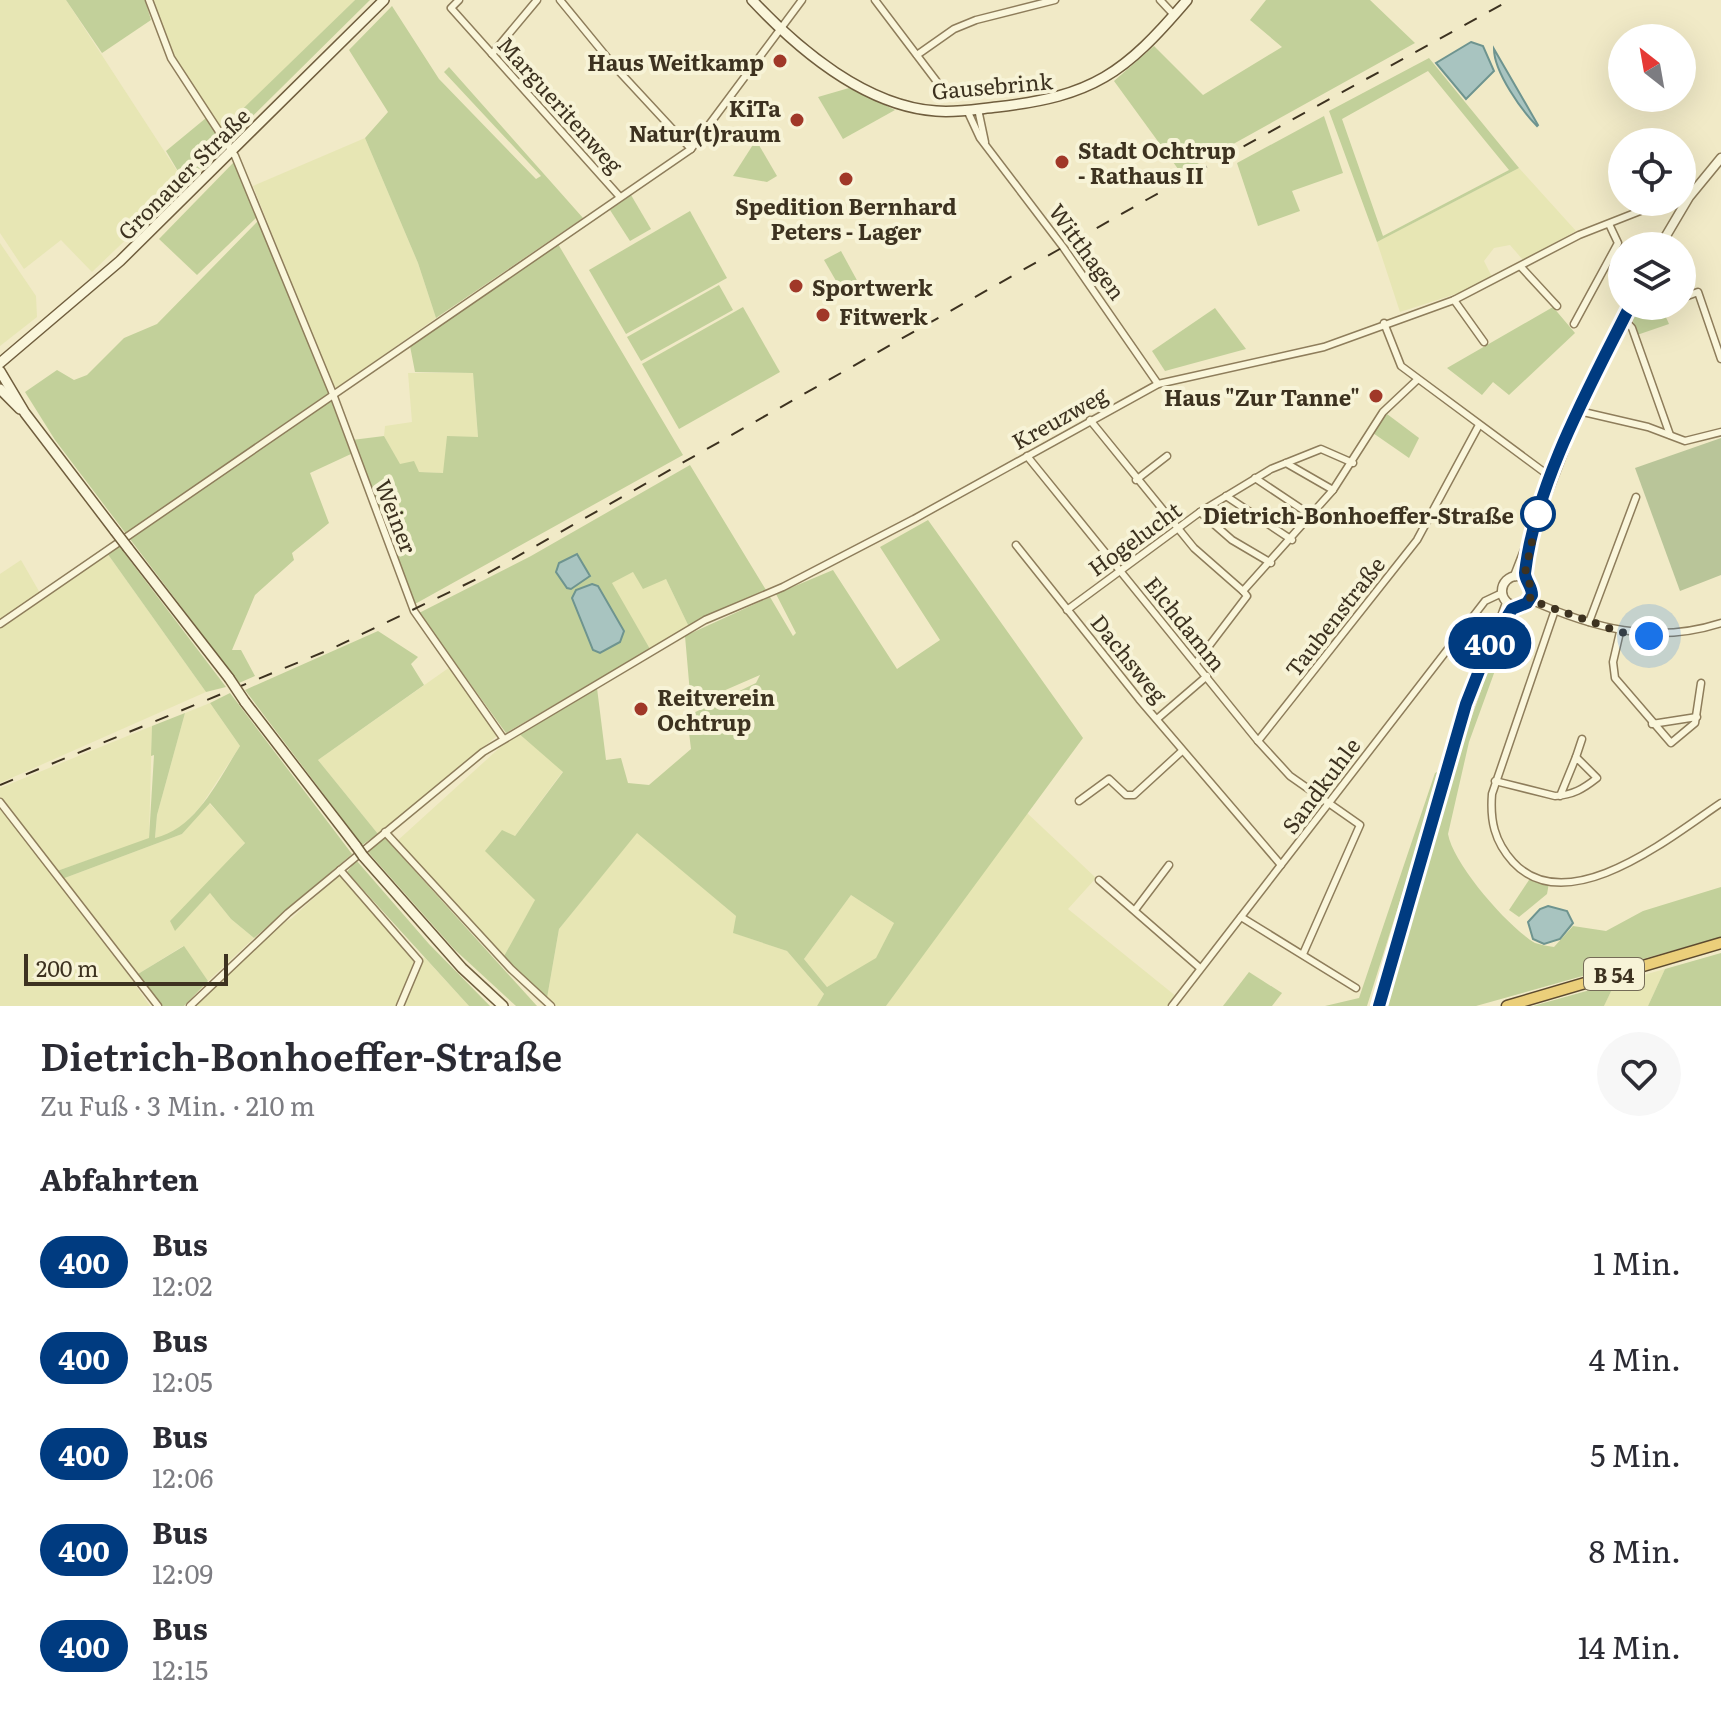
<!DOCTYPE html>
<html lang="de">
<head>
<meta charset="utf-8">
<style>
  :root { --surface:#fff; --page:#f7f7f7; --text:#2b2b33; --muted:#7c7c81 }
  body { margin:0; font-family:Literata,serif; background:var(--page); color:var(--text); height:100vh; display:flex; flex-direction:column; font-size:30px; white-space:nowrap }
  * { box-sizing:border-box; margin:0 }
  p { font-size:26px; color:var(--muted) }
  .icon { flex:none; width:44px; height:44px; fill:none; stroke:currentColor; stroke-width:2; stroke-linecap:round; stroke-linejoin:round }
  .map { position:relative; height:1006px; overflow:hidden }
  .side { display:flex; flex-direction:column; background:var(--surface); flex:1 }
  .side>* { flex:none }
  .badge { padding:0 16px; border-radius:26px; font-size:28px; line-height:52px }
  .needle { width:52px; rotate:329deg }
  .fabs { position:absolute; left:1608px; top:24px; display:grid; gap:16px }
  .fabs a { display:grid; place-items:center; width:88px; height:88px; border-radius:50%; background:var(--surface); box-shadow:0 8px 32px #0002; font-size:40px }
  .scale { position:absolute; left:24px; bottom:20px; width:204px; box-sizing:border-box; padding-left:8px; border:4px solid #3d3220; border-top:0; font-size:22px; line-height:28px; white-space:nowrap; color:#3d3220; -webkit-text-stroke:6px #f7f3d7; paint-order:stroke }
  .you { position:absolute; width:40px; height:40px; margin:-20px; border:6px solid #fff; border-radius:50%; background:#1a73e8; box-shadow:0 0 0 12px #1a73e833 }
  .map>.badge { position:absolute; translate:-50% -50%; box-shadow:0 0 0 4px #fff }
  h2 { padding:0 40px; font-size:30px; line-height:72px }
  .round { display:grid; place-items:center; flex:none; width:84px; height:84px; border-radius:42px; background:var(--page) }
  .head { display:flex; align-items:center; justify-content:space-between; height:136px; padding:0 40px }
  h1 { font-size:38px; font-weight:600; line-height:60px }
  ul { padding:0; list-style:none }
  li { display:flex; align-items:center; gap:24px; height:96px; padding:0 40px }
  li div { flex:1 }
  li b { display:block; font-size:30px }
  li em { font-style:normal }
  li .badge { min-width:88px; font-weight:700; text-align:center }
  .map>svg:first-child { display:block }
</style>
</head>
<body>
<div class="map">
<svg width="1721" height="1006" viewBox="0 0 1721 1006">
  <rect width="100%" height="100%" fill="#f1eac7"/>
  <!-- farmland -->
  <g fill="#e7e6b4">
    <path d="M0 0H66L185 183 92 272 61 240 24 269 0 233Z"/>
    <path d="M152 0H355L222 130 173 58Z"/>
    <path d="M365 138 418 263 436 318 334 390 253 186Z"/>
    <path d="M1519 168 1576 231 1523 260 1510 245 1494 248 1484 261 1492 277 1462 292 1400 312 1377 242Z"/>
    <path d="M0 243 36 296 37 317 0 346Z"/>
    <path d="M408 373H473L478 438 443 473 419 472 400 465 384 436 385 426 412 422Z"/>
    <path d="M107 553 206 692 0 783V626Z"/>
    <path d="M21 560 40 593 0 621V574Z"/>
    <path d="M633 572 666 579 689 627 650 649 611 583Z"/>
    <path d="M450 667 498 735 378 834 318 760Z"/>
    <path d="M210 703 240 746 201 806 178 831 155 839 157 815 185 713Z"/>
    <path d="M152 726 149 839 57 871 0 797V788Z"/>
    <path d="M517 732 563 771 514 837 535 901 503 958 396 842Z"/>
    <path d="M209 803 245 842 175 930 210 893 231 919 254 938 208 981 183 946 138 974 62 879 182 834Z"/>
    <path d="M0 806 129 976 150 1006H0Z"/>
    <path d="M1026 812 1096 878 1068 909 1177 997 1169 1006H886Z"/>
    <path d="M637 832 736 916 734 933 787 951 824 994 817 1006H557L547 998 559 929Z"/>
    <path d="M340 874 415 958 398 1006H195L280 924 291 919Z"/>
    <path d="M851 895 894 923 876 959 827 987 804 959Z"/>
    <path d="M424 957 469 1006H404Z"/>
    <path d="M1665 969 1648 1006H1604L1615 983Z"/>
  </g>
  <!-- green -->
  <g fill="#c2d09a" fill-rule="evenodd">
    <path d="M66 0H145L151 20 102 53Z"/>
    <path d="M355 0H370L185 183 166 151 206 118 218 133Z"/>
    <path d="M1266 0H1370L1415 43 1181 173 1114 81 1154 46 1203 95 1282 47 1250 20Z"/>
    <path d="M392 6 439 79 536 179 541 176 444 72 449 67 583 218 436 318 418 263 365 138 388 112 349 50Z"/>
    <path d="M1429 58 1519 168 1377 242 1329 111ZM1428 71 1509 170 1383 236 1342 119Z"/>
    <path d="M849 88 895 110 843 139 818 97Z"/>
    <path d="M1324 116 1343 173 1292 191 1300 211 1258 226 1237 163Z"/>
    <path d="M756 140 777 176 767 182 733 176Z"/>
    <path d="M234 162 257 217 197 275 159 239Z"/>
    <path d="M631 195 651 229 630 241 610 210Z"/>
    <path d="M690 211 727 278 626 334 589 270Z"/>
    <path d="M258 221 330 393 132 529 136 533 331 400 351 454 310 473 329 523 292 553 294 560 255 595 232 650H241L255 676 239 683 55 440 25 392 57 370 74 380 87 375 124 338 157 324Z"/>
    <path d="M558 244 683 455 415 604 352 440 384 436 400 464 414 461 419 472 443 473 447 436 478 437 473 373 415 372 410 346Z"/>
    <path d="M841 251 859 284 843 293 824 260Z"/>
    <path d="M719 285 733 310 641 361 627 337Z"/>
    <path d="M1638 306H1661L1669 324 1637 335 1632 318Z"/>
    <path d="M743 307 780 372 679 429 642 364Z"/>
    <path d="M1553 307 1575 333 1509 395 1493 382 1482 395 1447 368Z"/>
    <path d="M1215 308 1246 349 1165 371 1152 351Z"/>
    <path d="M1387 414 1419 438 1409 458 1373 433Z"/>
    <path d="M690 465 766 590 705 616 689 627 666 579 643 589 633 572 612 583 650 649 506 733 419 613 531 556Z"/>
    <path d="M928 520 1083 738 886 1006H817L824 994 787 951 733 933 736 916 637 833 559 929 547 998 503 958 535 900 485 851 502 830 515 836 563 772 517 732 597 688 606 760 621 758 628 783 649 785 691 749 687 716 756 683 760 675 691 705 685 636 770 597 793 636 796 633 776 594 833 570 897 669 940 640 880 547ZM851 895 894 923 876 958 827 987 804 959Z"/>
    <path d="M119 546 226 687 206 692 107 553Z"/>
    <path d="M378 631 418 657 411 664 424 685 318 760 378 834 362 845 245 690Z"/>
    <path d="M1490 647 1501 654 1469 742 1448 834C1453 864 1508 927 1535 943 1541 945 1548 946 1554 947L1573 926 1606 931 1643 911 1721 887V937L1476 1006H1387L1460 750 1483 685 1480 677Z"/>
    <path d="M230 693 352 854 254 938 231 919 210 893 175 931 170 921 245 843 210 803 182 834 62 879 57 871 149 838 154 755 151 756 152 726 185 713 157 815 155 838C197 828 218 780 240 746L210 703Z"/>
    <path d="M1441 770 1367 1006H1325L1359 998 1435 773Z"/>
    <path d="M385 838 537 1006H516L454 949 368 852Z"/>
    <path d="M356 860 429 944 490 1006H469L347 872Z"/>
    <path d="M1531 877 1549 883 1547 894 1519 917 1509 910Z"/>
    <path d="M184 946 208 981 184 1006H160L138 974Z"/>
    <path d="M1721 953V1006H1648L1665 969Z"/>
    <path d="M1249 972 1282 993 1272 1006H1223Z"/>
    <path d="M1615 983 1604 1006H1533Z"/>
  </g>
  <!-- cemetery -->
  <path fill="#b9c599" d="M1721 438V575L1680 591 1635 468Z"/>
  <!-- water -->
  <g fill="#a8c4c0" stroke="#6e948f" stroke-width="2">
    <path d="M1471 42 1483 46 1494 71 1466 99 1436 63Z"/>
    <path d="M1494 49 1538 125 1537 126C1522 111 1494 72 1494 49Z"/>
    <path d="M577 554 590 576 571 589 567 588 556 572 559 563Z"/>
    <path d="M592 584 598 586 624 631 620 642 600 653 593 650 572 598 576 590Z"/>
    <path d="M1548 906 1567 911 1573 923 1560 939 1544 944 1533 939 1528 922 1540 909Z"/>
  </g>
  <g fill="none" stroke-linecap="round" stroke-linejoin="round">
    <defs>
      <g id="minor">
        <path d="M149 0 171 58 235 156 333 394 414 611 503 738"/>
        <path d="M459 0 451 8 620 197"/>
        <path d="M560 0 615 67 691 149"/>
        <path d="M875 0 947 95"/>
        <path d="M1160 0 1174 15"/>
        <path d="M492 54 537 0"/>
        <path d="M917 55 954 29 976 20 1055 0"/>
        <path d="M978 109 985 142"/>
        <path d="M967 110 980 138 1063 247 1158 384"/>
        <path d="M1521 267 1557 306"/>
        <path d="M1682 298 1698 292 1721 359"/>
        <path d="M1454 300 1484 342"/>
        <path d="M1624 319 1632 328 1670 435"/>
        <path d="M1384 323 1401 366 1552 478"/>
        <path d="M1574 324 1618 243 1609 224"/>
        <path d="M1579 411 1648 427 1685 441 1721 432"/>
        <path d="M1090 420 1194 548 1243 591"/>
        <path d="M1027 456 1258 741 1290 776 1360 825 1303 954"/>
        <path d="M1286 463 1333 490"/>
        <path d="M1255 478 1312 516"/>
        <path d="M1136 480 1167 456"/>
        <path d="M1226 496 1292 540"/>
        <path d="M1200 512 1232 540 1271 563"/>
        <path d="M1016 545 1139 699 1281 865"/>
        <path d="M1243 591 1333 490 1383 412 1417 380"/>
        <path d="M1530 600C1593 628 1653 645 1721 623"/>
        <path d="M1067 610 1200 512 1271 469 1321 449 1353 463"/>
        <path d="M1555 610 1492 794C1490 820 1494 841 1513 862 1568 922 1673 835 1721 803"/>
        <path d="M1589 622 1636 497"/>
        <path d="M0 624 691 149 802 0"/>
        <path d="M1620 632 1613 662 1615 678 1671 743 1695 723 1701 683"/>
        <path d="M1196 663 1247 596 1243 591"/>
        <path d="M1157 719 1207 676"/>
        <path d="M1652 724 1697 717"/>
        <path d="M1258 741 1417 540 1479 425"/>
        <path d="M1576 757 1582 739"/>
        <path d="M1495 781 1555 796C1573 795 1583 789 1597 778L1576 757 1560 796"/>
        <path d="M1079 801 1109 779 1126 795H1134L1182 751"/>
        <path d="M0 802 158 1006"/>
        <path d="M385 832 511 969 551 1006"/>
        <path d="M340 870 419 961 400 1006"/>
        <path d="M1099 880 1200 968"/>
        <path d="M1135 910 1169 865"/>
        <path d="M1241 917 1356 988"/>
        <path d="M190 1006 288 913 483 752 705 620 783 587 914 519 1158 384 1324 347 1454 300 1579 235 1663 202"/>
        <path d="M1172 1006 1485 601 1502 593"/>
      </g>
      <g id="tertiary">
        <path d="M1660 246 1689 197 1721 158"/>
        <circle cx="1517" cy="591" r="15"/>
        <path d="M1515 576 1579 411 1630 306"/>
        <path d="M1525 579 1536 529"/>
        <path d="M1379 1006 1443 775 1507 603"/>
      </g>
      <g id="secondary">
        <path d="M752 0C799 50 866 106 936 111 956 113 977 109 997 107 1093 96 1124 74 1187 0"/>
        <path d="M0 363 120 261 384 0"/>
        <path d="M0 371 25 413 115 531"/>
        <path d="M0 389 20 409"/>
        <path d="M128 548 229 678"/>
        <path d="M245 702 356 846"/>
        <path d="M363 856 462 968 503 1006"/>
      </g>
      <path id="trunk" d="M1507 1006 1721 943"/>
    </defs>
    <!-- minor casing -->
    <use href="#minor" stroke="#8e7d5b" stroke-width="9"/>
    <!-- tertiary casing -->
    <use href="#tertiary" stroke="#8e7d5b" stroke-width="11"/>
    <!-- secondary casing -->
    <use href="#secondary" stroke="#705e3e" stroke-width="12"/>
    <!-- trunk casing -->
    <use href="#trunk" stroke="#5c4a2f" stroke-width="13"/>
    <!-- minor -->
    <use href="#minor" stroke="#faf6db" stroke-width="6"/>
    <!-- tertiary -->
    <use href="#tertiary" stroke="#faf6db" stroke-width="8"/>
    <!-- secondary -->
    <use href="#secondary" stroke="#faf6db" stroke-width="9"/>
    <!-- trunk -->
    <use href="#trunk" stroke="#ebcf7a" stroke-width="10"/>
    <!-- rail -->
    <path stroke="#3d3220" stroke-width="2" stroke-dasharray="14 14" stroke-linecap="butt" d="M0 785 331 649 481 577 1148 199 1510 0"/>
    <defs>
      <g id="secondary-bridge">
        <path d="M115 531 128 548"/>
        <path d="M229 678 245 702"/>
        <path d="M356 846 363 856"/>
      </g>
    </defs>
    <!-- secondary-bridge casing -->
    <use href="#secondary-bridge" stroke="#705e3e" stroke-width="12" stroke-linecap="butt"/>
    <!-- secondary-bridge -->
    <use href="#secondary-bridge" stroke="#faf6db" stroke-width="9"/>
  </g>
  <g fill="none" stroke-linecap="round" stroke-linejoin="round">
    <defs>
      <path id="line" d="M1379 1006 1466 704 1488 648 1512 609 1527 603 1532 595C1532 586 1525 581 1525 573 1535 484 1590 386 1630 306"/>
    </defs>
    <!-- line casing -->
    <use href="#line" stroke="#fff" stroke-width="18"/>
    <!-- line -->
    <use href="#line" stroke="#003b80" stroke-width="12"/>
    <!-- walk -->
    <path stroke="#3d3220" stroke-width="8" stroke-dasharray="0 14.4" d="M1538 514 1525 573 1531 587 1530 600 1620 632 1649 636"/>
  </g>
  <!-- markers -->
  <g fill="#a03828" stroke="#f7f3d7" stroke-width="3">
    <circle cx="780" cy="61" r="8"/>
    <circle cx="797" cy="120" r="8"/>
    <circle cx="1062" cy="162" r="8"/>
    <circle cx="846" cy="179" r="8"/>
    <circle cx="796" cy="286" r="8"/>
    <circle cx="823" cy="315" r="8"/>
    <circle cx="1376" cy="396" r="8"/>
    <circle cx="641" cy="709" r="8"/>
  </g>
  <circle fill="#fff" stroke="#003b80" stroke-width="4" cx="1538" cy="514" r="16"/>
  <g text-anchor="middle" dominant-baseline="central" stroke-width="8" stroke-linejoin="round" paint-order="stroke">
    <!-- shield labels -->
    <rect fill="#f7f3d7" stroke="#756c57" stroke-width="2" x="1584" y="958" width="60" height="32" rx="6"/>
    <g font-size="20" font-weight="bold" fill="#3d3220">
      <text x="1614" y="974">B 54</text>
    </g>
    <!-- poi labels -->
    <g font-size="22" font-weight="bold" fill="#3d3220" stroke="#f7f3d7" text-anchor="start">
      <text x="764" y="61" text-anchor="end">Haus Weitkamp</text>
      <text x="781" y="107" text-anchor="end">KiTa<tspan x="781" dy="25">Natur(t)raum</tspan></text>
      <text x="1078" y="149">Stadt Ochtrup<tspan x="1078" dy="25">- Rathaus II</tspan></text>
      <text x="846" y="205" text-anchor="middle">Spedition Bernhard<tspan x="846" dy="25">Peters - Lager</tspan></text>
      <text x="812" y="286">Sportwerk</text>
      <text x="839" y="315">Fitwerk</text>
      <text x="1360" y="396" text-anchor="end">Haus "Zur Tanne"</text>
      <text x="657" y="696">Reitverein<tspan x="657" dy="25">Ochtrup</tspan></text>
    </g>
    <!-- street labels -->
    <g font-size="22" fill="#3d3220" stroke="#f7f3d7">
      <text transform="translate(992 85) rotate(-5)">Gausebrink</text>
      <text transform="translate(561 104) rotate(48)">Margueritenweg</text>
      <text transform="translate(183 173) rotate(-45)">Gronauer Straße</text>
      <text transform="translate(1088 251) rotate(54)">Witthagen</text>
      <text transform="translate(1059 417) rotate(-29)">Kreuzweg</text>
      <text transform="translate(397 516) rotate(69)">Weiner</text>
      <text transform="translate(1134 538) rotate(-36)">Hogelucht</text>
      <text transform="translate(1334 616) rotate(-52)">Taubenstraße</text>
      <text transform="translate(1186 623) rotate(51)">Elchdamm</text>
      <text transform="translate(1130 658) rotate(51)">Dachsweg</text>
      <text transform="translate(1320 785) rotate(-53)">Sandkuhle</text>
    </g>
    <!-- stop labels -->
    <g font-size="22" font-weight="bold" fill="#3d3220" stroke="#f7f3d7" text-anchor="end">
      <text x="1514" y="514">Dietrich-Bonhoeffer-Straße</text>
    </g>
  </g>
</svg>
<div class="fabs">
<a><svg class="needle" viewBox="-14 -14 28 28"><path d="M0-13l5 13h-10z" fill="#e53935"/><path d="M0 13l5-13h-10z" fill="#7c7c81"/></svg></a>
<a><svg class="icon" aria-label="locate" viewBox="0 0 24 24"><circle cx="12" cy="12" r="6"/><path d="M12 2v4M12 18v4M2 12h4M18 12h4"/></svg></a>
<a><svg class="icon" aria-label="layers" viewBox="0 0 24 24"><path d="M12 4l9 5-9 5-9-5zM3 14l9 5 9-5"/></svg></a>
</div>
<div class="scale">200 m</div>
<div class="you" style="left:1649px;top:636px"></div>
<b class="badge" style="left:1490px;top:643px;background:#003b80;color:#fff">400</b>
</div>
<section class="side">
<div class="head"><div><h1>Dietrich-Bonhoeffer-Straße</h1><p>Zu Fuß · 3 Min. · 210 m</p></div><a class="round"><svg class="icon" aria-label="heart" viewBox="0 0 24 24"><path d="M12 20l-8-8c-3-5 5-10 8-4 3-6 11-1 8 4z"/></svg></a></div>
<h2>Abfahrten</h2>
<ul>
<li><span class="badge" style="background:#003b80;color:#fff">400</span><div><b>Bus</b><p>12:02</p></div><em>1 Min.</em></li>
<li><span class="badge" style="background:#003b80;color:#fff">400</span><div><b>Bus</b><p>12:05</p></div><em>4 Min.</em></li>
<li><span class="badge" style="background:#003b80;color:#fff">400</span><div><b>Bus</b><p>12:06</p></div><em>5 Min.</em></li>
<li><span class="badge" style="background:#003b80;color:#fff">400</span><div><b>Bus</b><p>12:09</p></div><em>8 Min.</em></li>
<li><span class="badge" style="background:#003b80;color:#fff">400</span><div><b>Bus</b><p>12:15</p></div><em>14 Min.</em></li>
</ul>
</section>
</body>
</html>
